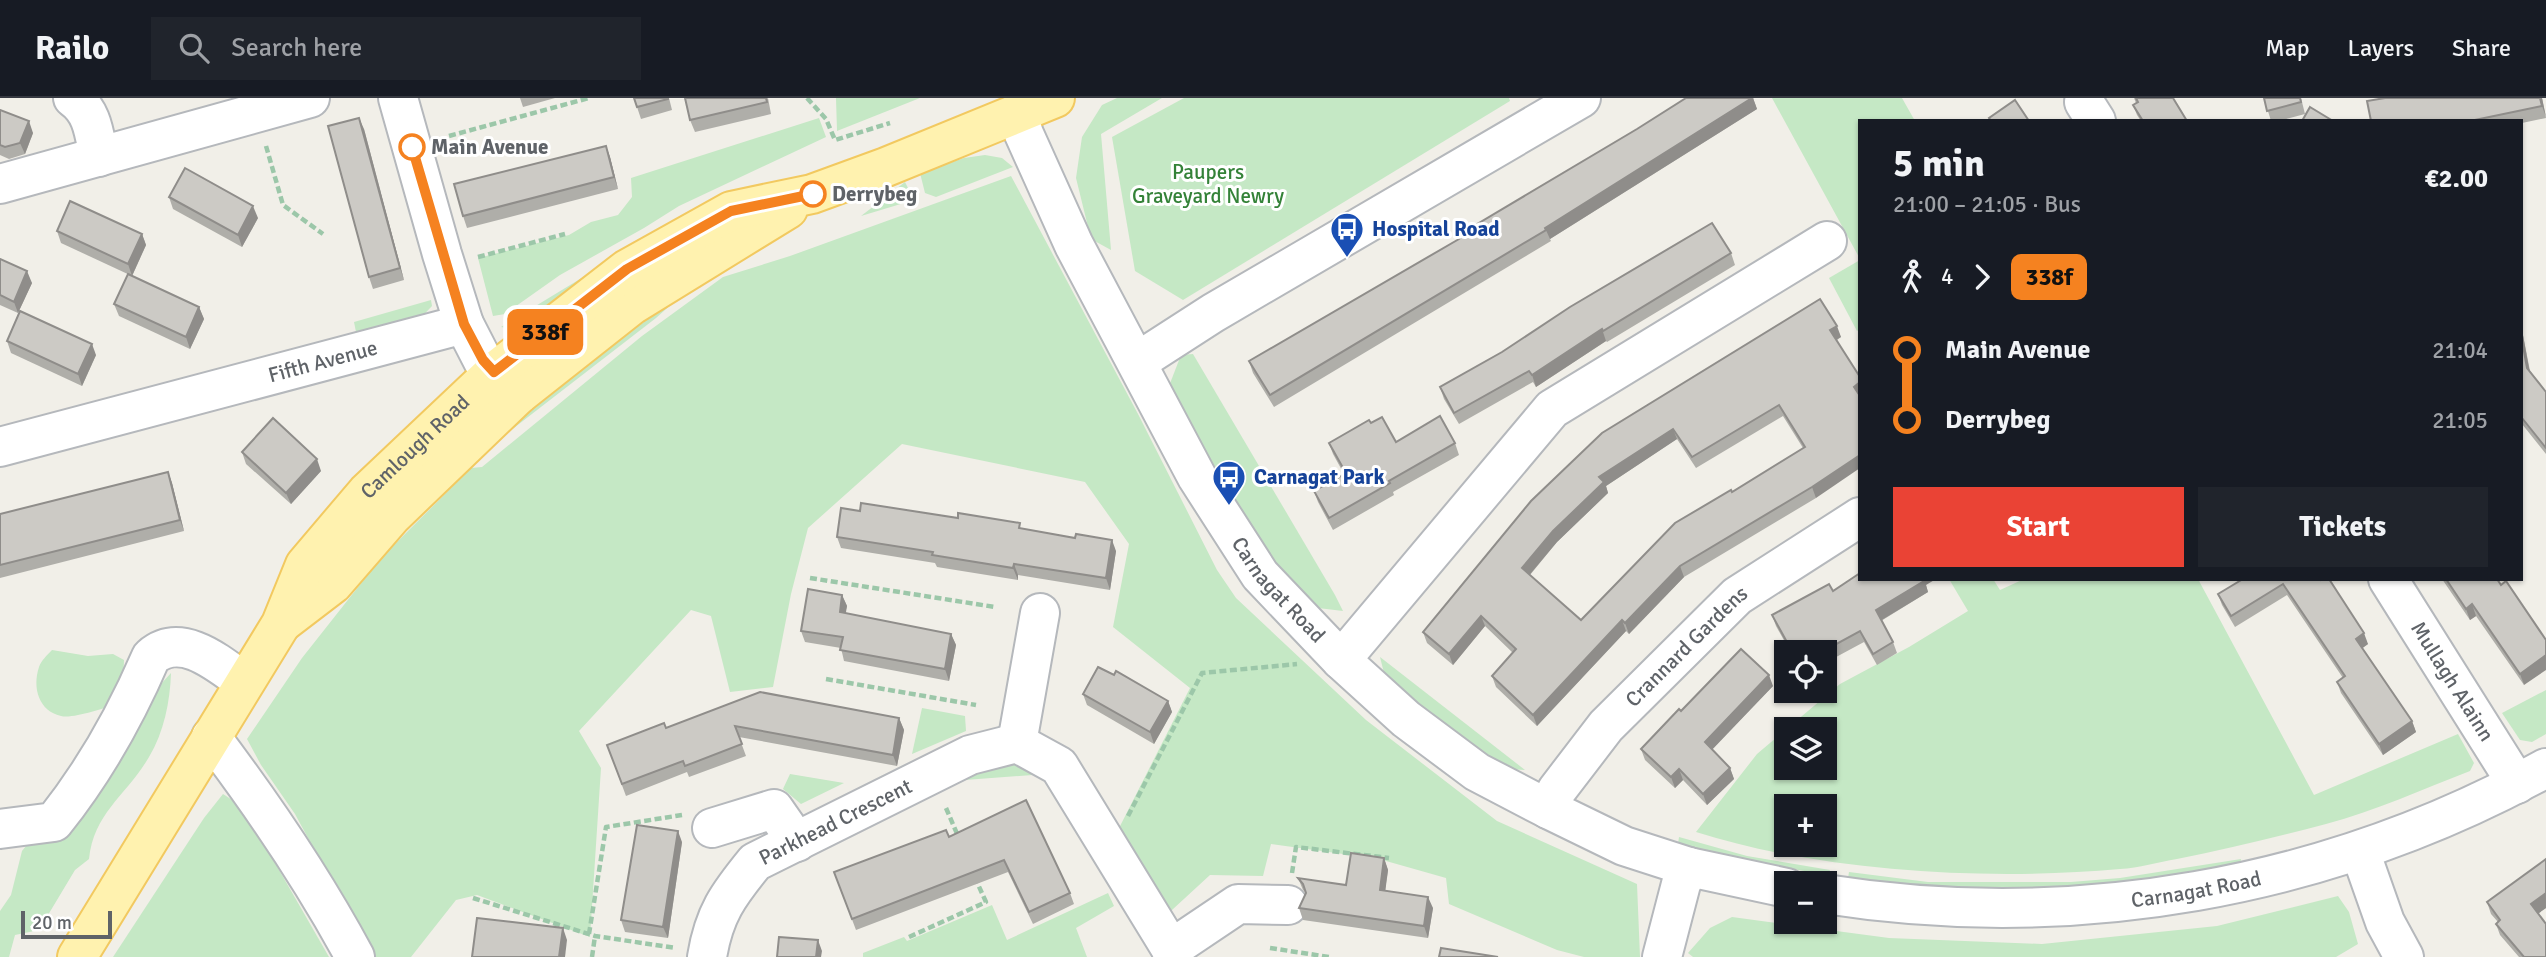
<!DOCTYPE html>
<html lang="en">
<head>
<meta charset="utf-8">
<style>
  :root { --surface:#171b24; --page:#20242c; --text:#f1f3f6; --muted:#9ea1a6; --line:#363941; --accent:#ea4335 }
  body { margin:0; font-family:Signika,sans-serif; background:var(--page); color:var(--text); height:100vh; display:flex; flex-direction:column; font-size:26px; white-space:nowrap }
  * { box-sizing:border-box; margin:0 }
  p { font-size:23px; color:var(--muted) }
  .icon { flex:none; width:38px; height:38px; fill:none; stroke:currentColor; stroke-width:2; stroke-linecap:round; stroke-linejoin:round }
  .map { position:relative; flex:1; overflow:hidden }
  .side { position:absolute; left:1858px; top:21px; width:665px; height:462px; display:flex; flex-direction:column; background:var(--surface); border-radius:0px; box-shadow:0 2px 5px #0004 }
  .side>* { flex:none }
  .badge { padding:0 14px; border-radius:10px; font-size:24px; line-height:46px }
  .buttons { position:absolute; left:1774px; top:542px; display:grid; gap:14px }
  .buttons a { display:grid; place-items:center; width:63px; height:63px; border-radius:0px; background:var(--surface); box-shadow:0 2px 5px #0004; font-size:35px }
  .scale { position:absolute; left:21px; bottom:18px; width:91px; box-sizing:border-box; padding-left:7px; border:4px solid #5f6368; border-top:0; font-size:19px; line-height:24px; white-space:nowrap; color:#5f6368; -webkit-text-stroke:5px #fff; paint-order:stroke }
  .map>.badge { position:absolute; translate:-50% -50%; box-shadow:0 0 0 4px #fff }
  .legs { display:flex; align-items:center; gap:10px; height:77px; padding:0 35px; font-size:23px }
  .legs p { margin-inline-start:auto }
  .summary { display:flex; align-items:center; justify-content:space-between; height:119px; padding:0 35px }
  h1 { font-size:38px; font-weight:700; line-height:52px }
  .action { display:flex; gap:14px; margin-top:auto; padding:14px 35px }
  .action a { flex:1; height:80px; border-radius:0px; background:var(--accent); color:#fff; font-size:28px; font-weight:700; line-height:80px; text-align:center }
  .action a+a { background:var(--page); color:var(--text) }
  ul { padding:0 35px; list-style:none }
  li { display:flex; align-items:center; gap:24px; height:70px; font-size:26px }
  li i { display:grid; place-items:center; width:10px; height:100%; margin:0 9px; background:currentColor }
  li i::after { content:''; width:18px; height:18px; margin:-9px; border:5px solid; border-radius:50%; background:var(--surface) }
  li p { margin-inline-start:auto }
  li:first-child i { background:linear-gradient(#0000 50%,currentColor 0) }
  li:last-child i { background:linear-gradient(currentColor 50%,#0000 0) }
  header { display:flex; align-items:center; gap:42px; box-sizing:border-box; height:98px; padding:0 35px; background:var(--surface); border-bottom:2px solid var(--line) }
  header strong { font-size:33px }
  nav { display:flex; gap:38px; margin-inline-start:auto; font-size:24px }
  .search { width:490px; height:63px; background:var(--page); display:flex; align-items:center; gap:18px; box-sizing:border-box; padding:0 24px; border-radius:0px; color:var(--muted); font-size:26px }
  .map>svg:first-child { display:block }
</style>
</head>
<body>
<header>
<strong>Railo</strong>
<div class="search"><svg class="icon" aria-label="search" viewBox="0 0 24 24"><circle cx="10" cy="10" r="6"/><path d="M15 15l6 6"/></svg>Search here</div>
<nav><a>Map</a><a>Layers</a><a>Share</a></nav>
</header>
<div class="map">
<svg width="2546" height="859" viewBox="0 0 2546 859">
  <rect width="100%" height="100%" fill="#f1efe8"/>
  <!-- green -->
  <g fill="#c5e8c5" fill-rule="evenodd">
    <path d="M836 0H920L837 33Z"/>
    <path d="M1117 0H1162L1101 36 1111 152 1091 141 1076 80 1082 39 1102 7Z"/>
    <path d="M1184 0H1509L1510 3 1183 202 1135 173 1112 39Z"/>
    <path d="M1772 0H1902L1915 23H1860V161Z"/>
    <path d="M819 20 826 39 679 108 644 130 560 177 505 216 493 218 478 160 569 137 591 124 618 117 632 99 631 80Z"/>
    <path d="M985 57 1002 60 1013 69 936 99 925 95 920 75 964 60Z"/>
    <path d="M1011 78 1138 316 1217 472 1236 500 1366 622 1497 723 1637 786 1640 859H1584L1557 852 1449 806 1446 780 1379 761 1271 746 1263 778 1210 777 1160 823 1115 738 1190 590 1113 529 1129 446 1085 384 902 346 808 430 791 496 773 589 730 594 711 518 691 512 579 633 601 670 590 839 477 797 456 802 411 859H369L354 825 295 716 261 667 247 641 302 560 381 460 471 370 482 369 642 238 723 179 790 158Z"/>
    <path d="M905 84 914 102 861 118Z"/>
    <path d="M659 133 522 228 513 231 501 229Z"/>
    <path d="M1860 162V231L1857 233 1829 180Z"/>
    <path d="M685 194 656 220 493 346 574 275Z"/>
    <path d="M431 202 432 208 413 228 358 244 354 224Z"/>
    <path d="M1193 256 1335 497 1343 513 1318 510 1281 477 1224 394 1169 288 1181 257Z"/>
    <path d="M1949 481H1993L2000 492 2024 481H2198L2314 697 2458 636 2474 665 2470 673C2423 691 2375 713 2326 726 2277 739 2227 751 2177 761 2158 764 2139 770 2120 771 1988 783 1822 774 1696 734L1757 656 1840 586 1909 549 1968 513ZM1787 632H1825V670H1787ZM1787 709H1825V747H1787Z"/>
    <path d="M52 552 88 558 113 556 124 562 123 588 116 607C103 610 73 621 61 618 39 613 32 590 39 569 41 563 47 557 52 552Z"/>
    <path d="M1380 559 1525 672 1509 671 1444 633 1392 590 1384 575Z"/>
    <path d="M171 575C170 604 164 634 149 659 127 697 94 714 89 761L75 772 39 832 15 837 9 859H0V813L11 797 22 753 140 609Z"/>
    <path d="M2546 592V636L2532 644 2520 642 2502 615Z"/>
    <path d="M922 610 965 618 966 633 912 656Z"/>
    <path d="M1022 663 1046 676 965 682 977 670Z"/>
    <path d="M790 676 844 685 801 706 783 691Z"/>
    <path d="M223 696 243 709 329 859H113L204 720Z"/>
    <path d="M1679 739 1747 758 1830 772 1828 777 1741 762 1678 746Z"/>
    <path d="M2241 761 2240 768C2195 776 2149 787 2103 791 2018 797 1933 790 1848 780L1849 774 1928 784H2071L2120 780Z"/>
    <path d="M1108 795 1114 808 1076 830 1087 859H863V855L904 839 907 843 992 807 1007 842Z"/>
    <path d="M2338 798 2349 814 2358 846 2336 859H1693L1688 855 1710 830 1732 819 1889 840 2042 846 2217 828Z"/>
  </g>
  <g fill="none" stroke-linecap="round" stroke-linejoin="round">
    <defs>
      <g id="minor">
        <path d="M73 0C93 14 94 36 99 59"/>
        <path d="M398 0 442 156 464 226 483 263 518 297"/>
        <path d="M2084 4 2096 23"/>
        <path id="s1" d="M1017 15 1024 36 1074 147 1197 379 1260 477 1341 562 1406 621 1477 674 1548 711 1624 748 1689 769 1787 790"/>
        <path d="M0 86 310 0"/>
        <path d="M1137 264 1213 215 1581 0"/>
        <path id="s2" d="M0 349 464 226"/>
        <path id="s3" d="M2388 481 2517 686"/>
        <path d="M1341 562 1552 311 1827 143"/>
        <path d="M211 639C264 709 313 781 355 859"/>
        <path d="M1017 645 1040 515"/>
        <path id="s4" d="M1548 711 1557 692 1606 628 1737 498 1860 419"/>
        <path d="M712 730 774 711 797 744"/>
        <path d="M0 731 54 724C94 674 126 617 151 559 181 533 218 565 244 584"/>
        <path d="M2360 753 2385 824 2404 859"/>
        <path id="s5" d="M1825 796C2074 835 2326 791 2546 670"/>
        <path d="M1171 851 1238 806 1288 807"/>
        <path id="s6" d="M707 859C714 816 728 797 755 764L970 657 1017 645 1059 668 1171 851 1173 859"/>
        <path d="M1662 859 1681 786 1689 769"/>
      </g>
      <g id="major">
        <path d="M282 525 333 486 392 418 518 297 632 207 788 111"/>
        <path id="s7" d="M77 859 281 526 305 467 367 394 494 274 627 171 731 113 812 96 886 69 1055 0"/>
      </g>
    </defs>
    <!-- minor casing -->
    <use href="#minor" stroke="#b5b8bc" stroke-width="42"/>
    <!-- major casing -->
    <use href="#major" stroke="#f2c960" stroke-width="42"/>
    <!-- path -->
    <g stroke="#9cc7a9" stroke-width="4.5" stroke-dasharray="7 3.5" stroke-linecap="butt">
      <path d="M807 0 826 21 835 42 890 25"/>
      <path d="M449 38 589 0"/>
      <path d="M266 48 283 107 323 136"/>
      <path d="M478 159 565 136"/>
      <path d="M810 480 995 509"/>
      <path d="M826 581 976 607"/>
      <path d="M946 710 958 738"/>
      <path d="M1128 718 1202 575 1297 566"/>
      <path d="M1292 775 1296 749 1389 760"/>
      <path d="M473 800 595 838 676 850"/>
      <path d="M589 836 606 729 682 717"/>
      <path d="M909 839 986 804 976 782"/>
      <path d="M1270 850 1329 859"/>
      <path d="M592 859 595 838"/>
    </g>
    <!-- minor -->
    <use href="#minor" stroke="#fff" stroke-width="38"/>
    <!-- major -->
    <use href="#major" stroke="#fff2af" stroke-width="38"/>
  </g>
  <!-- wall -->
  <g fill="#afaea9" fill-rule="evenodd">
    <path d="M520 0H555L523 9Z"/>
    <path d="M669 0 672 12 641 21 637 9Z"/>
    <path d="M768 0 771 16 695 34 690 22Z"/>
    <path d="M1753 0 1757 11 1550 141 1551 143 1274 309 1253 275 1249 263 1458 142 1457 138Z"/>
    <path d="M2134 0H2173L2187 23H2141L2137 17 2133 7 2136 5Z"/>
    <path d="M2264 0H2301L2305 16 2279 23H2271Z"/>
    <path d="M2542 0 2546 20 2522 25V23H2371Z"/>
    <path d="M0 12 33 35 25 56 9 61 0 57Z"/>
    <path d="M364 31 404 182 373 191 369 179Z"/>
    <path d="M606 48 610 59 618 91 467 130 463 118Z"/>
    <path d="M169 99 258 120 242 149 173 111Z"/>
    <path d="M57 133 142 136 146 147 132 178 61 145Z"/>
    <path d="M1731 155 1735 167 1607 244 1606 243 1536 289 1533 284 1459 326 1444 301 1440 289Z"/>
    <path d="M0 161 32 185 18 215 0 207Z"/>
    <path d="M1820 201 1841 239 1837 242 1816 400 1684 479 1629 536 1626 533 1537 628 1496 589 1492 578 1513 555 1485 528 1453 567 1427 545 1423 534ZM1783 318 1803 350 1732 394 1581 522 1530 477 1557 444 1608 395 1606 388 1677 341 1696 370Z"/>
    <path d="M114 206 199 209 204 221 190 251 119 218Z"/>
    <path d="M2522 232 2530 273 2546 294V356L2522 326Z"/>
    <path d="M7 243 96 257 82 288 11 255Z"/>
    <path d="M1371 325 1396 344 1455 345 1459 357 1393 394 1394 397 1333 432 1318 404 1314 393 1344 376 1333 356 1329 345Z"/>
    <path d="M242 354 321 373 291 406 246 366Z"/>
    <path d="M168 374 172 385 184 433 0 480V416Z"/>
    <path d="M860 413 1022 431 1116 453 1110 492 1018 477V482L937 469 935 465 841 450 837 439Z"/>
    <path d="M2243 481H2320L2368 546 2362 550 2412 623 2416 634 2383 657 2341 595 2337 584 2343 580 2287 497 2235 529 2222 507 2218 496Z"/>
    <path d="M2442 481H2497L2524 587 2476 518 2470 522Z"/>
    <path d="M1926 487 1928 494 1881 523 1893 544 1897 555 1877 567 1864 544 1825 565V555H1791L1776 528 1772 517 1833 493Z"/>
    <path d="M842 497 847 508 845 515 951 536 956 547 949 583 844 563 841 550 805 544 801 533Z"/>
    <path d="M1773 588 1712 651 1730 670 1734 681 1707 707 1683 682 1675 690 1645 662 1641 651 1681 613Z"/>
    <path d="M1083 596 1168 603 1172 614 1154 646 1087 607Z"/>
    <path d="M899 620 904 632 897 668 739 639 746 658 689 679 687 674 626 698 607 647 666 630Z"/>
    <path d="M1026 702 1070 795 1074 806 1033 826 1008 774 856 832 834 774 949 739Z"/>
    <path d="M682 744 668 840 625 834 621 822Z"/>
    <path d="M1384 760 1388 772 1385 792 1433 810 1428 840 1303 822 1299 810 1306 795 1303 792 1298 780 1346 787Z"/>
    <path d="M2546 761V810L2538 815 2546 859H2519L2500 837 2496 826 2498 824 2491 816 2487 804Z"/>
  </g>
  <!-- shaded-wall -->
  <g fill="#8f8d8a">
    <path d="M1753 0 1757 11 1550 141 1545 130Z"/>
    <path d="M2540 0H2542L2546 19 2542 8Z"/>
    <path d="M359 20 364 31 404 182 400 170Z"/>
    <path d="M29 23 33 35 25 56 20 45Z"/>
    <path d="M606 48 610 59 618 91 614 79Z"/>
    <path d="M253 108 258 120 242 149 238 137Z"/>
    <path d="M142 136 146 147 132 178 128 166Z"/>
    <path d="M27 173 32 185 18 215 14 204Z"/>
    <path d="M199 209 204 221 190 251 186 239Z"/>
    <path d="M1837 228 1841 239 1834 243 1830 232Z"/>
    <path d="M1602 231 1606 243 1536 289 1532 277Z"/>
    <path d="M2522 232 2531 281 2527 270 2522 242Z"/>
    <path d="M92 246 96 257 82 288 78 276Z"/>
    <path d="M1860 284V298L1854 289Z"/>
    <path d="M1673 331 1677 341 1606 388 1608 395 1557 444 1526 481 1522 470 1599 379Z"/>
    <path d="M1860 357V370L1816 400 1812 389Z"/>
    <path d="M317 361 321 373 291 406 286 395Z"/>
    <path d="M168 374 172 385 184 433 180 422Z"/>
    <path d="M1112 442 1116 453 1110 492 1106 480Z"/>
    <path d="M1014 466 1018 477V482L1013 470Z"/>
    <path d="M1680 468 1684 479 1629 536 1625 525Z"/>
    <path d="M1922 481H1936L1926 487 1928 494 1880 523 1876 512Z"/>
    <path d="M842 497 847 508 844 526 840 514Z"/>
    <path d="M2472 506 2476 518 2470 522 2466 511Z"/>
    <path d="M1481 518 1485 528 1453 567 1449 556Z"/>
    <path d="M1622 522 1626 533 1537 628 1533 617Z"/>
    <path d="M2364 535 2368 546 2360 552 2356 541Z"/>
    <path d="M951 536 956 547 949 583 945 571Z"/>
    <path d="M2546 557V572L2524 587 2520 576Z"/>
    <path d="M1769 577 1773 588 1709 655 1705 644Z"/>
    <path d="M1168 603 1172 614 1154 646 1150 634Z"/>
    <path d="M899 620 904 632 897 668 893 657Z"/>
    <path d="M2412 623 2416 634 2383 657 2379 646Z"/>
    <path d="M1730 670 1734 681 1707 707 1703 696Z"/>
    <path d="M1679 671 1683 682 1675 690 1671 679Z"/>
    <path d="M678 733 682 744 668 840 663 829Z"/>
    <path d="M1384 760 1388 772 1384 803 1380 792Z"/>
    <path d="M2546 795V810L2535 818 2531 806Z"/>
    <path d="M1428 799 1433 810 1428 840 1424 828Z"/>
    <path d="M563 830 567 842 565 859H559Z"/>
    <path d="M818 842 822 853 821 859H816Z"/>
  </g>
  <!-- building -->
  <g fill="#cccac5" stroke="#8f8d8a" stroke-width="2" fill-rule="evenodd">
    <path d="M634 0H668V1L637 9Z"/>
    <path d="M685 0H766L767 4 690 22Z"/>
    <path d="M1686 0H1752L1545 130 1546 132 1270 297 1249 263 1459 141 1457 138 1637 31Z"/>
    <path d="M2136 0H2173L2187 23H2143L2133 7 2138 4Z"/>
    <path d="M2264 0H2300L2301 4 2267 13Z"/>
    <path d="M2385 0H2540L2542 8 2470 23H2371L2367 3Z"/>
    <path d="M2015 2 2029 23H1991L1989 20Z"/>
    <path d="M2310 9 2333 23H2302Z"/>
    <path d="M0 12 29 23 20 45 5 49 0 47Z"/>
    <path d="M359 20 400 170 369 179 328 28Z"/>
    <path d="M606 48 614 79 463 118 454 86Z"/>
    <path d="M185 70 253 108 238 137 169 99Z"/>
    <path d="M70 103 142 136 128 166 57 133Z"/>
    <path d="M1712 125 1731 155 1603 233 1602 231 1532 277 1529 273 1454 315 1440 289 1502 254 1570 209Z"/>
    <path d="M0 161 27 173 14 204 0 197Z"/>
    <path d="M128 176 199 209 186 239 114 206Z"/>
    <path d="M1820 201 1837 228 1830 232 1860 279V284L1854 289 1860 298V357L1812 389 1680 468 1625 525 1622 522 1533 617 1492 578 1516 551 1481 518 1449 556 1423 534 1531 403 1602 335ZM1779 307 1805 349 1732 394 1731 392 1675 425 1581 522 1522 470 1553 433 1604 384 1599 379 1673 331 1692 359Z"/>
    <path d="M20 213 92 246 78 276 7 243Z"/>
    <path d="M2522 242 2527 270 2546 294V350L2522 320Z"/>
    <path d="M1440 318 1455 345 1389 383 1390 385 1329 420 1314 393 1346 375 1329 345 1369 322 1371 325 1382 319 1396 344Z"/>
    <path d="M273 320 317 361 286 395 242 354Z"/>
    <path d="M168 374 180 422 0 467V416Z"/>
    <path d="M861 405 958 420V415L1020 425 1019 430 1075 440 1076 436 1112 442 1106 480 1014 466 1013 470 932 457 933 454 837 439 841 410 860 413Z"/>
    <path d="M1860 475V481H1923L1924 483 1876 512 1893 544 1873 556 1860 533 1820 555H1793L1772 517 1829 486 1833 493Z"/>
    <path d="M2243 481H2320L2321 482 2323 481H2329L2364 535 2356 541 2412 623 2379 646 2337 584 2345 578 2283 486 2231 518 2218 496Z"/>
    <path d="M2446 481H2497L2501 487 2506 483 2546 542V557L2520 576 2472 506 2466 511Z"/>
    <path d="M808 491 842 497 840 514 951 536 945 571 840 552 843 539 801 533Z"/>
    <path d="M1741 551 1769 577 1705 644 1730 670 1703 696 1679 671 1671 679 1641 651 1679 611 1681 613Z"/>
    <path d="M1098 569 1114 577 1116 573 1168 603 1150 634 1083 596Z"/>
    <path d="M760 594 899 620 893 657 735 628 742 646 685 668 683 663 622 686 607 647 664 625 666 630Z"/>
    <path d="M1026 702 1070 795 1029 814 1004 762 852 821 834 774 946 732 949 739Z"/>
    <path d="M637 727 678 733 663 829 621 822Z"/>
    <path d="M1351 755 1384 760 1380 792 1428 799 1424 828 1299 810 1306 795 1303 786 1298 780 1346 787Z"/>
    <path d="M2546 761V795L2531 806 2546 826V859H2524L2496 826 2500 822 2487 804Z"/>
    <path d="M477 820 563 830 559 859H472Z"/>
    <path d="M779 839 818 842 816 859H777Z"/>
    <path d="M1441 850 1498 859H1439Z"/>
  </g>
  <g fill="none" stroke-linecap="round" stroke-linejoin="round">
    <defs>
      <path id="line-1" d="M412 49 464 226 483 262 494 274 627 171 731 113 813 96"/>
    </defs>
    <!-- line-1 casing -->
    <use href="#line-1" stroke="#fff" stroke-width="16"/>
    <!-- line-1 -->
    <use href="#line-1" stroke="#f58220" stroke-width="10"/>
  </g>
  <!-- icons -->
  <defs>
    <symbol id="bus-pin" viewBox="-11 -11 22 30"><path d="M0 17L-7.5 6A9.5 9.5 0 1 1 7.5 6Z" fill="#1a4fb4" stroke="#fff"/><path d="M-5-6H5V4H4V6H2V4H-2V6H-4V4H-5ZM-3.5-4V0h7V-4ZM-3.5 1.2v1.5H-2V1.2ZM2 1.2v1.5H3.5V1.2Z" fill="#fff"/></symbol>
  </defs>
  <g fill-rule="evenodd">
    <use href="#bus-pin" x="1328" y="112" width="38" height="52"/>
    <use href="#bus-pin" x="1210" y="360" width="38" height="52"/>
  </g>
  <!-- markers -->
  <g fill="#fff" stroke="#f58220" stroke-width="3.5">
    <circle cx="412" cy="49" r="12"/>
    <circle cx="813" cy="96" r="12"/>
  </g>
  <g text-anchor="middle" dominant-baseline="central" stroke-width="6" stroke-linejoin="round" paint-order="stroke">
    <!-- stop labels -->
    <g font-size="21" font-weight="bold" fill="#5f6368" stroke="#fff" text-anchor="start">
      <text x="431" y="49">Main Avenue</text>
      <text x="832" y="96">Derrybeg</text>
    </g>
    <!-- park labels -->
    <g font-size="21" fill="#348238" stroke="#fff">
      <text x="1208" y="74">Paupers<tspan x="1208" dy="24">Graveyard Newry</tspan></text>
    </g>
    <!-- transit labels -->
    <g font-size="21" font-weight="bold" fill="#164399" stroke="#fff" text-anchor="start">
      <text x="1372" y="131">Hospital Road</text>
      <text x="1254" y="379">Carnagat Park</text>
    </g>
    <!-- street labels -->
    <g font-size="21" fill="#5f6368" stroke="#fff">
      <text stroke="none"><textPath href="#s2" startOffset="334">Fifth Avenue</textPath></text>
      <text stroke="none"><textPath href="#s7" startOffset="616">Camlough Road</textPath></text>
      <text stroke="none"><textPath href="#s1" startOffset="546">Carnagat Road</textPath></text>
      <text stroke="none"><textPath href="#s4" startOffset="215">Crannard Gardens</textPath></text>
      <text stroke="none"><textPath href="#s3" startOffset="121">Mullagh Alainn</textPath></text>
      <text stroke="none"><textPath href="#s6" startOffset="198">Parkhead Crescent</textPath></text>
      <text stroke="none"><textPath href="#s5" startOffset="373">Carnagat Road</textPath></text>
    </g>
  </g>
</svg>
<div class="buttons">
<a><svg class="icon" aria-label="locate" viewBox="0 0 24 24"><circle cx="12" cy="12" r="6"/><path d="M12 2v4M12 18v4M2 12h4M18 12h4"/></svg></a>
<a><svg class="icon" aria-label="layers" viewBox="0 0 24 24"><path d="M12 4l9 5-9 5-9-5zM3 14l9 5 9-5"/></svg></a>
<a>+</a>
<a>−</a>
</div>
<div class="scale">20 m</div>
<b class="badge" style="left:545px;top:234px;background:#f58220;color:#111">338f</b>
<section class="side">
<div class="summary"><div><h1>5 min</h1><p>21:00 – 21:05 · Bus</p></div><b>€2.00</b></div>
<div class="legs"><svg class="icon" aria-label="walk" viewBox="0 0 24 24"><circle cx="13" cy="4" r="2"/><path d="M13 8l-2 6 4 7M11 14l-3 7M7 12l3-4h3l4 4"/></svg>4<svg class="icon" aria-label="forward" viewBox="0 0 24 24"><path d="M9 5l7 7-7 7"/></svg><b class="badge" style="background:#f58220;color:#111">338f</b></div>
<ul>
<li><i style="color:#f58220"></i><b>Main Avenue</b><p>21:04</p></li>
<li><i style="color:#f58220"></i><b>Derrybeg</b><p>21:05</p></li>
</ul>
<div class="action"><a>Start</a><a>Tickets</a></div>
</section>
</div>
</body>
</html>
